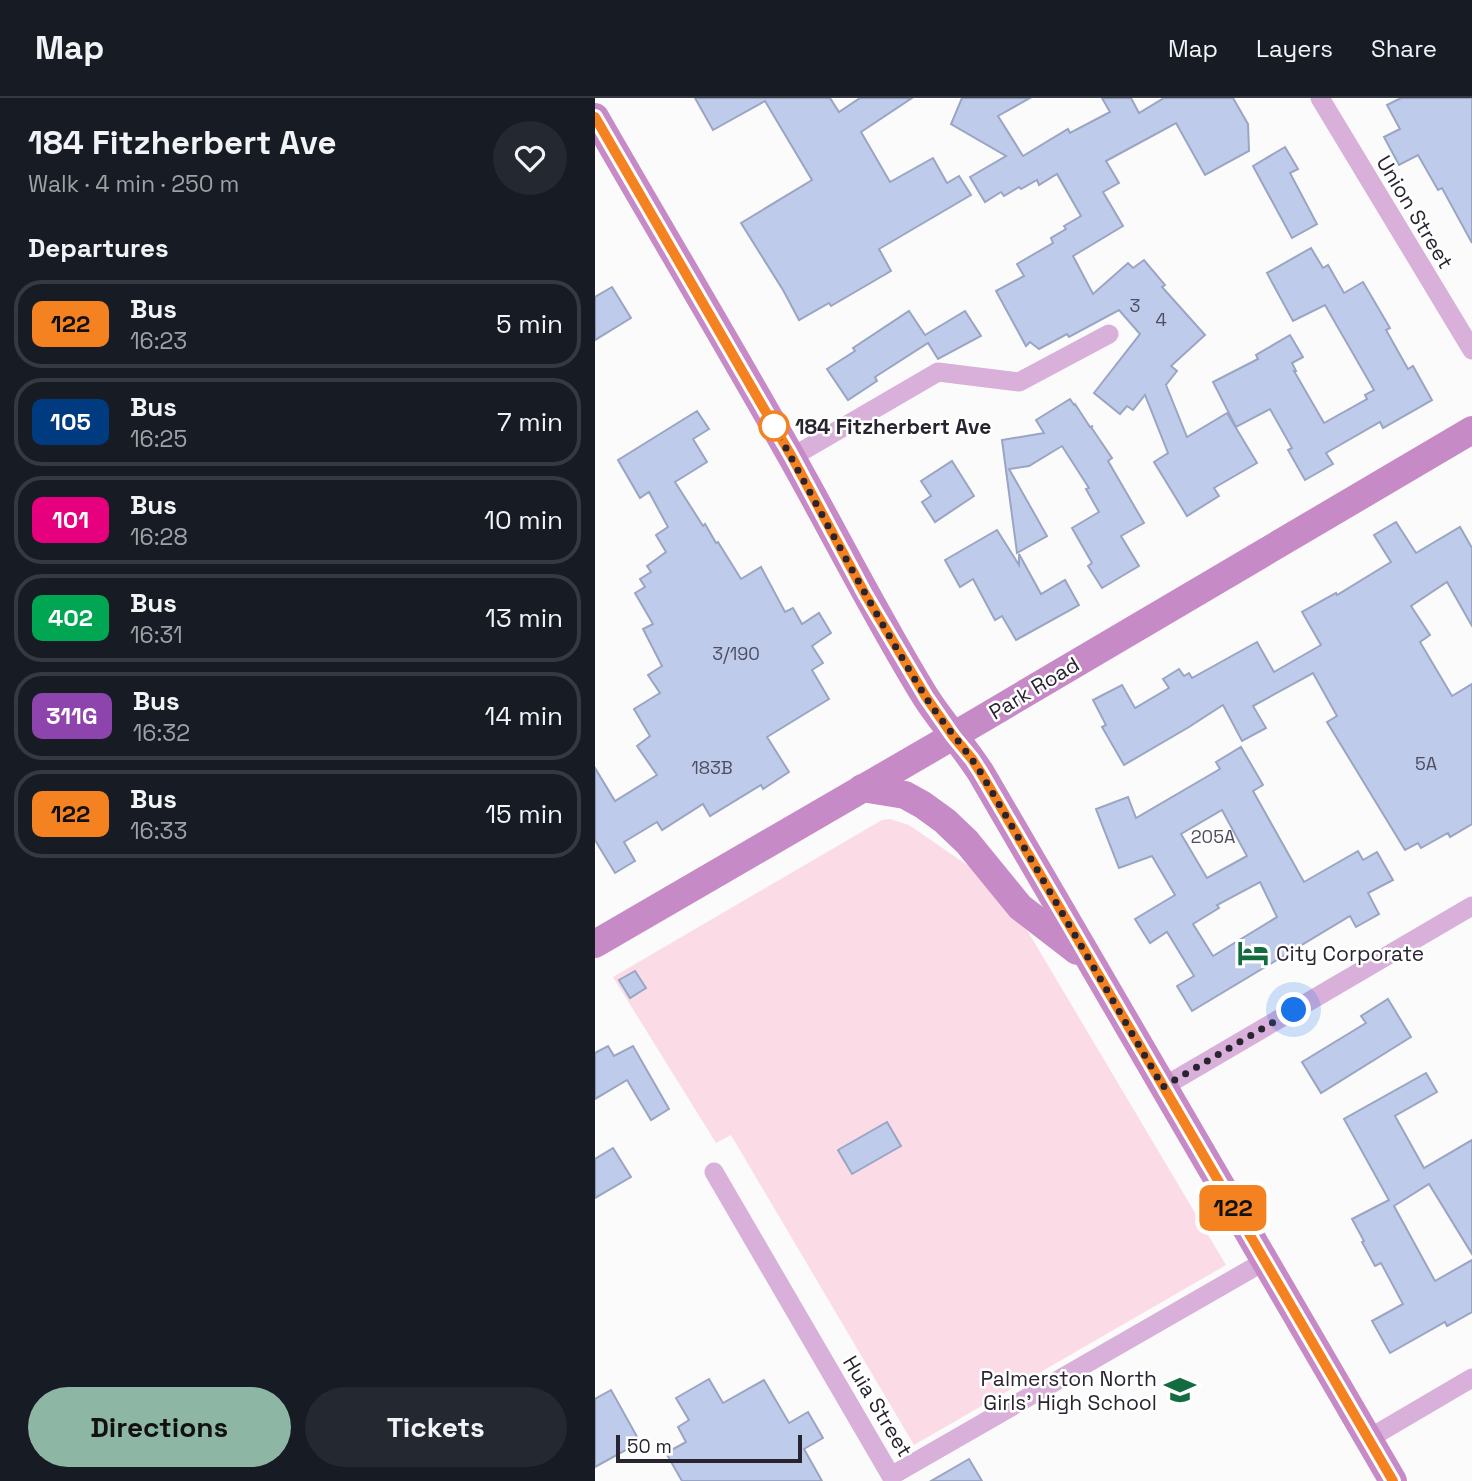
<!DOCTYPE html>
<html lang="en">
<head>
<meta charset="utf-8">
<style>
  :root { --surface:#171b24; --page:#242831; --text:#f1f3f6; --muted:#9ea1a6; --line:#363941; --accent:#8db6a4 }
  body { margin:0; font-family:"Space Grotesk",sans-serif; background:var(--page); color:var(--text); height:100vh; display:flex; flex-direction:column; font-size:26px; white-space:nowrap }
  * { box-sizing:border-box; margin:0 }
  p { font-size:23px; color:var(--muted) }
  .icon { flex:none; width:38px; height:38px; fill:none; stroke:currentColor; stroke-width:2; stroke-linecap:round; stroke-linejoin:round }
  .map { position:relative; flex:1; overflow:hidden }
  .panel { display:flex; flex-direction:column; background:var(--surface); width:595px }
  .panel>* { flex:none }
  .badge { padding:0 14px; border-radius:10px; font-size:24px; line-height:46px }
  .scale { position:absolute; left:21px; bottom:18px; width:186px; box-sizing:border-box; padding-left:7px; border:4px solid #282430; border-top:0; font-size:19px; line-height:24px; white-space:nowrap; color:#282430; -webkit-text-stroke:5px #fff; paint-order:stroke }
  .you { position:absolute; width:35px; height:35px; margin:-18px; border:5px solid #fff; border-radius:50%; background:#1a73e8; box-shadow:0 0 0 10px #1a73e833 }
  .map>.badge { position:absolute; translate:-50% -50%; box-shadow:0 0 0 4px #fff }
  h2 { padding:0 28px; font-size:26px; line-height:63px }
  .round { display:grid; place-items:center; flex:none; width:74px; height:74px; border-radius:37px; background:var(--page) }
  .head { display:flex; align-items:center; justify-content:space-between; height:119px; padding:0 28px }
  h1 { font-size:33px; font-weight:800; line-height:52px }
  .primary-button { display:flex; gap:14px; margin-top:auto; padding:14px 28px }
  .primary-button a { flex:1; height:80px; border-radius:42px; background:var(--accent); color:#111; font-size:28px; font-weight:800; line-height:80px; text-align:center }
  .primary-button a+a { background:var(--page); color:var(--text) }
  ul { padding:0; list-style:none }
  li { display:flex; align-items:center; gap:21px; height:88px; margin:0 14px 10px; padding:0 14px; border:4px solid var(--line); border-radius:28px }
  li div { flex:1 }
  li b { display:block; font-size:26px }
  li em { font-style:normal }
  li .badge { min-width:77px; font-weight:700; text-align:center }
  header { display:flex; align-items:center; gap:42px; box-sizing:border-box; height:98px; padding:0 35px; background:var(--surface); border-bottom:2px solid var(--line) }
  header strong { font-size:33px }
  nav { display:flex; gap:38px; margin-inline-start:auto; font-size:24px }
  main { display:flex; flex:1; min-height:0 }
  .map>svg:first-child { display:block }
</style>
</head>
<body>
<header>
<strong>Map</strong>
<nav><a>Map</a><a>Layers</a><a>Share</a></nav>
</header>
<main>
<section class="panel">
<div class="head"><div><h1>184 Fitzherbert Ave</h1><p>Walk · 4 min · 250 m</p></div><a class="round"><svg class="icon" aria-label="heart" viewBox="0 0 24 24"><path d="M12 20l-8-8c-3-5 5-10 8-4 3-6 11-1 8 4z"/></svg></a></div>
<h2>Departures</h2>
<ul>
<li><span class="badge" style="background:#f58220;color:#111">122</span><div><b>Bus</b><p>16:23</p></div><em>5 min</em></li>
<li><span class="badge" style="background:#003b80;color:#fff">105</span><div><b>Bus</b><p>16:25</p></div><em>7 min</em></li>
<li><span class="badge" style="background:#e6007e;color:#fff">101</span><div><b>Bus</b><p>16:28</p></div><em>10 min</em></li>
<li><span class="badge" style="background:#00a651;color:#fff">402</span><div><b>Bus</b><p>16:31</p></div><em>13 min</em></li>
<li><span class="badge" style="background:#8e44ad;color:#fff">311G</span><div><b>Bus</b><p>16:32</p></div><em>14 min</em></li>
<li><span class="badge" style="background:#f58220;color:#111">122</span><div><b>Bus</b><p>16:33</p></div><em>15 min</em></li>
</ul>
<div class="primary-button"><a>Directions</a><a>Tickets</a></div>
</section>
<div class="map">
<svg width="877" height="1383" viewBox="0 0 877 1383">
  <rect width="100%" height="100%" fill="#fbfbfb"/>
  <!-- green -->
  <path fill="#fbdbe6" d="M295 721 314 727 375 769 432 832 631 1167 319 1347 136 1037 121 1045 18 879 287 722Z"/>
  <!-- building -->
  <g fill="#bfcbeb" stroke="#9aa5c4" stroke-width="2" fill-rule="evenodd">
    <path d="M100 0H235L244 14 265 0H317L266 34 295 84 338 60 352 85 364 78 376 97 284 151 296 173 236 208 234 205 204 222 188 192 146 125 217 82 170 3 118 32Z"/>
    <path d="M367 0H435L403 18 428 58 473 31 475 35 515 14 507 0H536L544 15 569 0H638L653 26 654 53 610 77 581 25 511 63 524 85 508 94 528 128 478 158 498 196 533 165 538 170 549 162 570 187 567 189 610 237 576 268 582 273 571 287 592 339 632 315 662 365 619 390 624 398 592 418 559 364 573 355 550 297 538 312 532 308 525 316 499 295 545 236 524 212 474 239 472 236 444 251 435 244 431 248 401 193 429 178 422 166 458 145 456 140 471 131 469 128 486 118 462 76 444 87 442 82 426 91 424 89 409 98 406 94 390 104 375 79 411 58 356 26Z"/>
    <path d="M806 0H877V145L847 90 843 92 823 57 804 67 789 39 805 31 792 7Z"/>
    <path d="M690 49 703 71 695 75 722 126 697 140 658 68Z"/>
    <path d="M716 150 728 170 733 167 749 195 768 184 795 230 791 232 813 271 818 268 837 302 788 330 785 324 731 355 738 366 710 382 693 352 697 350 675 311 641 329 618 284 663 261 661 257 695 237 708 259 697 265 701 273H699L729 325 772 301 770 297 779 292 730 207 698 223 672 175Z"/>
    <path d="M17 189 36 220 0 242V199Z"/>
    <path d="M314 213 330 237 370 213 386 238 343 261 333 245 280 279 282 283 253 302 232 271 260 253 258 250Z"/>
    <path d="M475 301 479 307 480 306 495 329 498 328 496 329 517 360 513 363 549 425 526 438 544 468 507 490 493 468 497 465 477 430 504 414 491 391 494 390 467 348 434 368 414 371 452 438 422 455 407 342 449 335 441 322Z"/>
    <path d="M102 313 114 331 98 341 112 364 80 384 108 428 110 426 121 445 123 444 146 481 166 469 190 514 198 510 207 526 224 515 236 535 217 548 228 565 217 572 234 601 172 639 194 674 168 691 166 687 115 718 108 706 67 732 62 724 29 744 40 763 20 775 0 742V670L20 703 62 677 42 648 55 638 39 611 65 595 53 577 67 568 48 531 58 526 40 495 50 489 45 481 56 474 52 468 71 454 61 437 73 429 54 394 45 400 23 362Z"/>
    <path d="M357 363 379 398 340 424 327 404 336 398 326 383Z"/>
    <path d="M801 424 821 455 865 429 877 450V528L852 484 816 508 835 537 825 544 857 598 877 586V726L855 739 853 735 826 750 823 745 810 752 732 624 742 618 718 575 658 608 671 630 647 643 628 607 594 629 529 667 507 629 511 627 498 602 527 587 540 610 574 590 568 581 584 571 589 578 594 575 597 580 662 544 679 574 726 547 707 514 741 495 742 497 796 464 779 437Z"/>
    <path d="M402 432 424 467V456L446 496 470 482 484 507 421 542 407 518 400 522 378 481 365 489 350 462Z"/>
    <path d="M646 649 668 687 658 693 709 784 763 753 768 762 782 754 798 782 773 795 784 816 761 829 755 818 597 913 582 888 599 878 572 834 555 845 540 821 580 797 557 758 524 770 501 711 533 699 541 720 625 671 621 664ZM627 712 652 758 612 780 586 736ZM665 784 682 819 618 858 598 826 624 810 622 807Z"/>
    <path d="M40 873 51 890 35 900 24 882Z"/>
    <path d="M793 901 816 939 726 995 707 964 771 925 766 918Z"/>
    <path d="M13 948 19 958 38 948 74 1011 56 1022 32 982 0 1001V955Z"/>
    <path d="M831 975 842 994 800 1018 829 1070 877 1042V1156L834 1086 799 1108 840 1183 877 1162V1214L852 1228 850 1224 795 1255 777 1223 808 1206 786 1165 780 1168 767 1144 769 1143 757 1121 794 1102 749 1021Z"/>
    <path d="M292 1024 306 1048 257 1076 243 1052Z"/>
    <path d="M18 1050 36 1079 0 1100V1061Z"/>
    <path d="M114 1281 128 1305 169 1282 194 1325 213 1314 228 1340 209 1351 227 1383H87L71 1355 91 1344 83 1329 94 1322 81 1300Z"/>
    <path d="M16 1292 45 1344 0 1369V1301Z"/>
    <path d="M374 1361 387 1383H336Z"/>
  </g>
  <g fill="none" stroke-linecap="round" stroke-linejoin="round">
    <!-- street -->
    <g stroke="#d9b0d9" stroke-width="19">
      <path d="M725 0 877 252"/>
      <path d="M197 359 343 274 424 284 514 236"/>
      <path d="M568 989 877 808"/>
      <path d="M119 1074 296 1378 670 1163"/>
      <path d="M773 1341 877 1280"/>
    </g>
    <!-- secondary -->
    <g stroke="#c68ac7" stroke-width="28">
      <path d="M0 19C65 132 132 244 196 358 241 438 282 520 330 598 347 625 369 648 386 675L798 1383"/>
      <path d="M267 690 310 697 328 707 350 723 372 744 425 809 482 853"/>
      <path d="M0 846 358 638 877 332"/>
    </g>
  </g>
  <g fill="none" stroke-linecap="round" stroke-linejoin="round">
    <defs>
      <path id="line" d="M0 19 197 359 270 496 331 599 358 638 377 661 386 675 798 1383"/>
    </defs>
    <!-- line casing -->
    <use href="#line" stroke="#fff" stroke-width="16"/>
    <!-- line -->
    <use href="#line" stroke="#f58220" stroke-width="10"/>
    <!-- walk -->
    <path stroke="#282430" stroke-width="7" stroke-dasharray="0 12.6" d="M179 328C228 418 276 510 330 598 347 625 369 648 386 675L568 989 699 912"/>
  </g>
  <!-- icons -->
  <defs>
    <symbol id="hotel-bare" viewBox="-9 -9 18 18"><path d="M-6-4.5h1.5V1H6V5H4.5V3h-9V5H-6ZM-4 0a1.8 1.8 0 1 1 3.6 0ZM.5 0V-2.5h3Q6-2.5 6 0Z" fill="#126c3f" stroke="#fff" stroke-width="2.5" paint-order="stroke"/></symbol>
    <symbol id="school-bare" viewBox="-9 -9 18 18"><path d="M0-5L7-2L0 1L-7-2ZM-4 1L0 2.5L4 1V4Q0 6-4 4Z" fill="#126c3f" stroke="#fff" stroke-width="2.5" paint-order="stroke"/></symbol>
  </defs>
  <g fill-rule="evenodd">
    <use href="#hotel-bare" x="636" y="833" width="44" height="44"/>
    <use href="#school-bare" x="563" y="1270" width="44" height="44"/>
  </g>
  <!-- markers -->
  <circle fill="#fff" stroke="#f58220" stroke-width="3.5" cx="179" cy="328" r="14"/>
  <g text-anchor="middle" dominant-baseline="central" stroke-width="5" stroke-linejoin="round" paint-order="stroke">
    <!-- number labels -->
    <g font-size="18" fill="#4e4e5f">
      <text x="540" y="207">3</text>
      <text x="566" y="221">4</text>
      <text x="141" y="555">3/190</text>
      <text x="831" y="665">5A</text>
      <text x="117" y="669">183B</text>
      <text x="618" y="738">205A</text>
    </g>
    <!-- street labels -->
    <g font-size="21" fill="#282430" stroke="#fff">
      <text transform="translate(820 114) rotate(59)">Union Street</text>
      <text transform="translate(439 590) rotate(-31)">Park Road</text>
      <text transform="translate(283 1308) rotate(59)">Huia Street</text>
    </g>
    <!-- stop labels -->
    <g font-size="21" font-weight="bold" fill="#282430" stroke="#fff" text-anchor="start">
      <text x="200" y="328">184 Fitzherbert Ave</text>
    </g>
    <!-- poi labels -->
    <g font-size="21" fill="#282430" stroke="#fff" text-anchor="start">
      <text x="681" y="855">City Corporate</text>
      <text x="562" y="1280" text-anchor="end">Palmerston North<tspan x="562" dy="24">Girls' High School</tspan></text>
    </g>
  </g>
</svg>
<div class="scale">50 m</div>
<div class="you" style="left:699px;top:912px"></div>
<b class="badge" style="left:638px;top:1110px;background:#f58220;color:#111">122</b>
</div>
</main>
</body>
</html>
